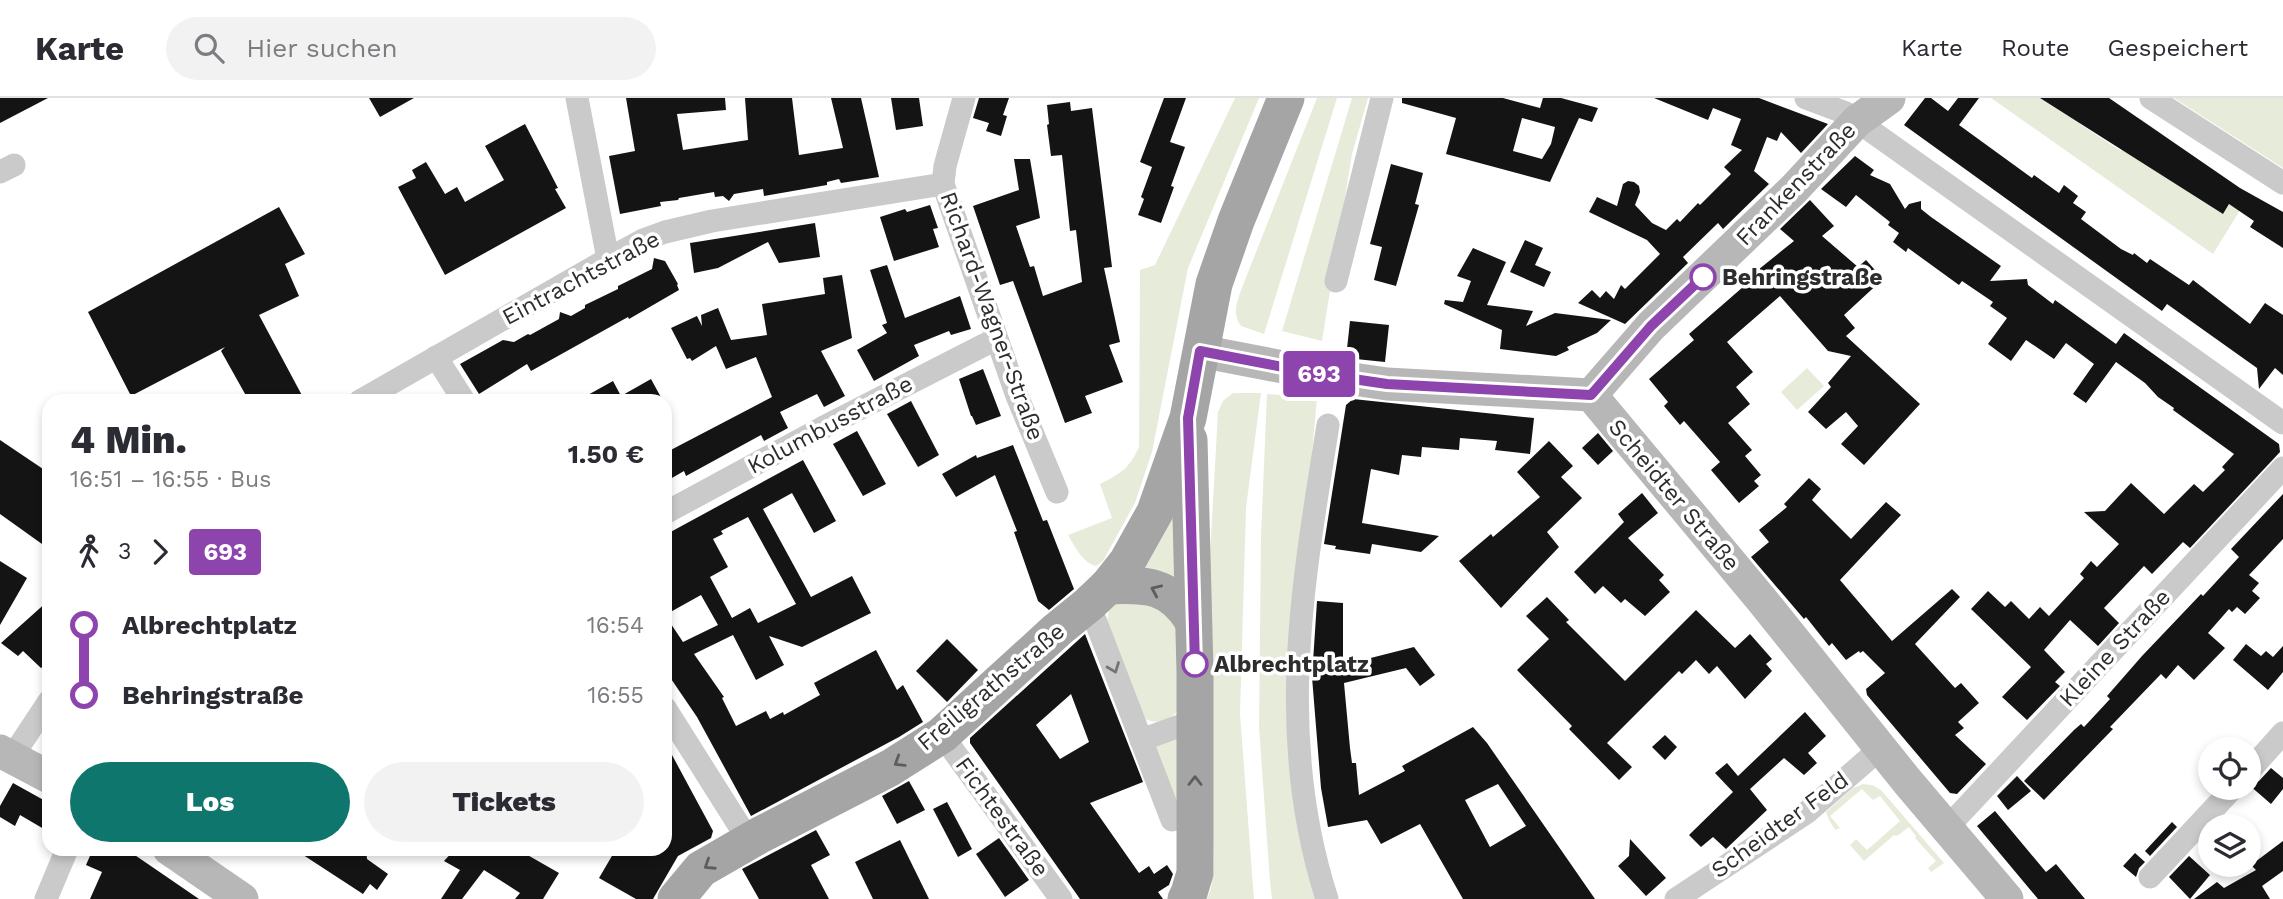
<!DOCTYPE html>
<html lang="de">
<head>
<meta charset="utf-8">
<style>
  :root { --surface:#fff; --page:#f2f2f3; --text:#2b2b33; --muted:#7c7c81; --line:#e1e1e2; --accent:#0f766e }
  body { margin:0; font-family:"Work Sans",sans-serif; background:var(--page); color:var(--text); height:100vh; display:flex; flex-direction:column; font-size:26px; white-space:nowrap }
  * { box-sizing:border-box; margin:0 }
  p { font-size:23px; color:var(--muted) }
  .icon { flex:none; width:38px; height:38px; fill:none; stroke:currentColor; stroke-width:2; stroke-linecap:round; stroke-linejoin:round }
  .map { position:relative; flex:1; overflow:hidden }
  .drawer { position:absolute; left:42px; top:296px; width:630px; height:462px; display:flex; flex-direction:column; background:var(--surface); border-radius:21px; box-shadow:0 4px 10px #0003 }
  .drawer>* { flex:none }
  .badge { padding:0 14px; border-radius:5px; font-size:24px; line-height:46px }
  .fabs { position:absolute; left:2198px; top:639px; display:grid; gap:14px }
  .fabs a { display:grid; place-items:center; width:63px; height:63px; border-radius:50%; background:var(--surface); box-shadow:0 4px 10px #0003; font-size:35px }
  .map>.badge { position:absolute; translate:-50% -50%; box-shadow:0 0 0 4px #fff }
  .legs { display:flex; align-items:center; gap:10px; height:77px; padding:0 28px; font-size:23px }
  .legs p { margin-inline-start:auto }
  .overview { display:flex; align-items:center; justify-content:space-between; height:119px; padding:0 28px }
  h1 { font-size:38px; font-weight:800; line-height:52px }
  .action { display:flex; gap:14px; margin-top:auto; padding:14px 28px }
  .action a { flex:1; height:80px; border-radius:42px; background:var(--accent); color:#fff; font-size:28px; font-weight:800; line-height:80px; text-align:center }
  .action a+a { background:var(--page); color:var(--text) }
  ul { padding:0 28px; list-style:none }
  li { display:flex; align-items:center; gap:24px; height:70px; font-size:26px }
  li i { display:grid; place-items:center; width:10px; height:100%; margin:0 9px; background:currentColor }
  li i::after { content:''; width:18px; height:18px; margin:-9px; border:5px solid; border-radius:50%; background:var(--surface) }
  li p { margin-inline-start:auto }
  li:first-child i { background:linear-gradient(#0000 50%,currentColor 0) }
  li:last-child i { background:linear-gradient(currentColor 50%,#0000 0) }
  header { display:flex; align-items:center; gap:42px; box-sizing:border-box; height:98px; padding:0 35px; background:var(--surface); border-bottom:2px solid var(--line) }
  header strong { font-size:33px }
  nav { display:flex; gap:38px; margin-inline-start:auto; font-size:24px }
  .search { width:490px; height:63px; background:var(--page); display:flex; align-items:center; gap:18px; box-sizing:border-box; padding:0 24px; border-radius:38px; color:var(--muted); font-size:26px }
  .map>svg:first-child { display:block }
</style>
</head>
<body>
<header>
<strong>Karte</strong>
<div class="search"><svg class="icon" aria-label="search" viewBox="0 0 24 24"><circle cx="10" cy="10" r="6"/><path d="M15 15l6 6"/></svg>Hier suchen</div>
<nav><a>Karte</a><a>Route</a><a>Gespeichert</a></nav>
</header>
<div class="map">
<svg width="2283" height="801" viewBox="0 0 2283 801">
  <rect width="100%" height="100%" fill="#fff"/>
  <!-- green -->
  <g fill="#e7ecda">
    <path d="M1235 0H1259L1188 170 1152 354 1135 405 1103 463 1096 468C1083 465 1075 449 1068 437L1112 420 1100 386C1121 375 1129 371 1139 349L1140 172 1155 167Z"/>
    <path d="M1317 0H1337L1264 236 1241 228C1231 215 1238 201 1243 187Z"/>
    <path d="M1352 0H1368L1352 56 1322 243 1282 233Z"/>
    <path d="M1991 0H2040L2068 18 2081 23 2080 26 2121 53 2141 21 2164 37 2145 66 2223 116 2240 90 2250 96 2213 156Z"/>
    <path d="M2174 0H2283V70Z"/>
    <path d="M1807 270 1824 288 1797 312 1781 294Z"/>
    <path d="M1233 295H1261L1246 410 1240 616 1254 801H1207L1211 790 1214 770 1208 565 1209 475 1218 314 1223 303Z"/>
    <path d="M1267 296 1317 300 1308 399 1298 468 1316 801H1272L1270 784 1259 629 1261 437Z"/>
    <path d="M1172 393 1178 489 1136 478Z"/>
    <path d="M1139 496 1177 526V614C1168 623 1153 628 1143 619L1107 524 1109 510 1126 498Z"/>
    <path d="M1179 639 1182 723 1155 647Z"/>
    <path d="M1863 686 1872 687 1881 692 1944 765 1931 774 1928 770 1936 763 1915 740 1916 738 1909 729 1897 738 1894 737 1864 763 1850 747 1856 741 1867 752 1900 723 1880 698 1873 702 1862 691 1830 718 1840 730 1835 732 1829 722 1826 714 1853 690Z"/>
  </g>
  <!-- building -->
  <g fill="#141414" fill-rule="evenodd">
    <path d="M0 0H48L0 25Z"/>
    <path d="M369 0H414L380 19Z"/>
    <path d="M626 0H725L726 12 677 16 683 52 748 42 745 0H792L799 57 843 50 831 0H861L879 79 841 85 839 81 827 84V87L764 98 763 91 734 96 729 103 723 98 715 99 714 94 679 100 678 102 660 104 661 108 620 116 609 58 635 53Z"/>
    <path d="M891 0H919L923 28 896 32Z"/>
    <path d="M979 0H1009L1003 17 1007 18 1001 38 986 33 989 25 973 20Z"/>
    <path d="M1164 0H1186L1170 44 1185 49 1171 88 1174 89 1161 125 1138 117 1144 101 1141 99 1152 69 1140 64Z"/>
    <path d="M1402 0H1503L1540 10 1543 0H1561L1598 10 1592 24 1579 20 1550 84 1446 56 1456 20 1402 5ZM1522 20 1555 29 1551 46 1542 61 1513 53Z"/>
    <path d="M1654 0H1759L1828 26 1801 55 1781 34 1777 43 1767 39 1754 73 1769 86 1723 131 1718 125 1683 159 1688 165 1625 226 1578 205 1592 192 1600 200 1606 193 1614 201 1621 187 1625 191 1660 156 1647 142 1589 114 1597 99 1617 108 1623 86 1628 83 1634 84 1639 88 1640 94 1635 107 1652 125 1666 132 1677 121 1680 124 1698 105 1700 107 1731 76 1724 69 1742 52 1731 47 1741 21 1713 10 1708 22Z"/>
    <path d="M1925 0H1931L1948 13 1958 0H1979L1959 27 2032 80 2034 77 2059 95 2064 87 2078 98 2073 105 2086 114 2081 121 2121 151 2133 157 2134 155 2147 165 2150 161 2189 187 2193 182 2250 226 2265 205 2283 217V277L2275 270 2259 291 2257 270 2167 206 2162 213 1904 27Z"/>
    <path d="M2040 0H2109L2240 90 2283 114V150L2250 129 2254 123 2229 106 2223 116Z"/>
    <path d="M1070 4 1071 13 1092 10 1112 169 1104 170 1120 244 1109 247 1123 284 1085 298 1092 315 1065 325 1013 183 1000 187 973 108 1019 92 1014 61H1030L1040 120 1016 128 1030 169 1034 168 1043 198 1082 184 1076 132 1070 133 1062 57 1051 58 1047 27 1049 26 1047 7Z"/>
    <path d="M525 26 558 90 555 91 566 110 445 177 398 89 416 80 412 72 426 64 445 96 457 89 465 104 504 82 485 48Z"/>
    <path d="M1855 58 1874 72 1870 77 1890 86 1905 111 1909 106 1921 103V111L1931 119 2001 168 1990 183 2027 181 2028 187 2053 206 2055 202 2116 246 2124 235 2279 346 2280 354 2190 450 2183 444 2152 476 2144 468 2104 510 2119 525 2098 548 2070 522 2044 552 2065 574 2055 584 2060 588 2027 622 2002 599 2031 569 1971 511 1988 493 2005 509 2011 503 2029 521 2040 509 2049 518 2084 480 2080 476 2091 463 2097 469 2119 446 2084 414 2105 413 2131 385 2164 416 2194 386 2203 394 2225 372 2222 369 2234 356 2173 312 2174 310 2158 299 2145 285 2116 264 2086 305 2073 296 2094 266 2066 245 2054 261 2026 242 2011 263 1988 246 2007 220 1990 208 1993 204 1962 183 1959 187 1908 150 1906 154 1893 144 1899 135 1888 127 1890 124 1856 97 1846 109 1821 91Z"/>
    <path d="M1391 66 1423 75 1415 106 1419 107 1396 188 1374 182 1382 149 1370 146Z"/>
    <path d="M1810 102 1834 128 1822 138 1858 169 1866 162 1883 181 1844 217 1855 230 1846 238 1920 306 1864 367 1841 346 1858 328 1846 314 1826 331 1808 314 1831 289 1828 285 1851 258 1828 253 1780 198 1727 244 1753 274 1736 289 1750 306 1728 325 1752 352 1745 358 1761 377 1754 383 1759 388 1739 405 1711 372 1720 364 1684 323 1680 327 1664 308 1668 304 1649 281 1694 242 1689 236 1751 182 1748 180 1794 143 1780 131Z"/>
    <path d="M930 107 938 130 933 131 939 149 894 163 880 119 905 111 907 114Z"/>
    <path d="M279 109 305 156 285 166 299 198 259 217 305 303H249L221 253 225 249 131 298 88 214Z"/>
    <path d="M815 125 820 159 779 165 768 144 718 170 694 175 690 145Z"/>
    <path d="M1525 142 1543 150 1535 167 1551 174 1544 189 1510 174Z"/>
    <path d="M1473 150 1506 164 1487 207 1533 213 1526 228 1555 215 1611 222 1597 235 1567 249 1569 252 1556 258 1500 251 1502 232 1444 206 1445 202 1463 204 1471 183 1457 178Z"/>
    <path d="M654 160 665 163 678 186 677 187 679 192 629 221 628 219 531 273 527 266 479 296 460 266 503 242 514 244 528 236 530 237 559 221 560 214 571 218 585 210V207L618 191V188L652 171Z"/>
    <path d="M887 167 905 220 960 198 971 231 951 237 949 233 914 247 919 258 874 283 857 252 887 235 882 227 887 225 870 172Z"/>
    <path d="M842 177 852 240 821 253 845 298 824 309 817 296 780 314 788 330 764 343 761 337 686 378 684 373 665 384V355L772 299 756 259 726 271 716 248 692 263 690 260 687 261 671 230 697 218 702 228 701 217 718 210 731 242 767 237 762 206 825 196 823 180Z"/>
    <path d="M1350 223 1389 227 1385 264 1346 260Z"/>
    <path d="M983 271 1001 318 976 327 972 318H971L959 281Z"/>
    <path d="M651 281 663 303H577L613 283 621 298Z"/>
    <path d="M1353 301 1534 320 1530 356 1495 352 1497 343 1460 340 1459 352 1422 349 1421 359 1402 357 1399 377 1371 371 1362 425 1439 438 1421 454 1372 446 1370 456 1335 451 1336 448 1324 446 1346 307Z"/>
    <path d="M911 303 939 357 918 369 887 316Z"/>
    <path d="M857 333 886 386 863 398 833 346Z"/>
    <path d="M1598 335 1613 353 1598 367 1582 350Z"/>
    <path d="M0 342 49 375V451L0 416Z"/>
    <path d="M1549 343 1573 368 1561 379 1582 400 1547 434 1559 449 1501 510 1459 463 1491 436 1493 439 1540 399 1517 374Z"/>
    <path d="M1013 347 1043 423 1047 422 1074 491 1049 512 1038 503 1014 434 1017 433 995 377 956 399 942 376 976 357 977 360Z"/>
    <path d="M803 362 836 423 814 435 792 395 763 411 811 499 852 478 871 515 802 549 769 538 784 567 756 582 733 537 694 556 724 599 722 600 736 628 766 613 770 621 783 614 784 617 820 597 814 585 876 552 897 592 903 587 923 624 899 639 751 718 697 619 665 572V437ZM748 419 796 506 758 525 750 510 732 520 710 479 728 469 713 441 723 436 721 433ZM701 497 718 527 683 544 665 517Z"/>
    <path d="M1809 380 1821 391 1812 402 1851 441 1886 404 1901 417 1840 482 1892 543 1952 491 1960 499 1915 546 1955 590 1961 585 1979 605 1958 624 1964 630 1955 637 1986 666 1957 696 1950 695 1867 597 1866 591 1885 575 1863 553 1860 555 1859 553 1846 562 1832 545 1829 548 1806 519 1804 521 1751 459 1769 444 1759 432 1787 409 1784 406Z"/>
    <path d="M1642 395 1658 415 1628 440 1664 477 1659 482 1670 494 1645 518 1625 501 1621 505 1603 488 1595 496 1574 474 1624 424 1618 416Z"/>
    <path d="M2283 396V441L2249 477 2259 485 2252 493 2260 500 2245 516 2237 509 2232 514 2229 511 2208 535 2225 550 2194 582 2178 567 2166 581 2161 576 2110 629 2113 631 2044 702 2024 683 2074 632 2081 626 2084 629 2110 601 2107 598 2142 558 2201 496 2203 498 2239 459 2231 451Z"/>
    <path d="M0 463 27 480 0 527Z"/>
    <path d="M1547 499 1569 522 1566 524 1625 583 1696 512 1735 550 1750 536 1772 561 1766 566 1772 573 1745 601 1717 568 1709 576 1696 562 1682 576 1679 573 1607 645 1632 669 1619 682 1569 631 1572 628 1517 572 1549 541 1526 518Z"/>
    <path d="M49 502V563L41 570 23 553 18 558 1 545Z"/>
    <path d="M1317 503 1343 505V567L1414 549 1435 577 1420 588 1406 570 1344 585 1350 650 1352 665H1356L1359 697 1405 673 1402 668 1473 629 1487 645 1595 801H1463L1420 726 1381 746 1367 722 1328 729 1321 690 1312 579ZM1498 686 1526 728 1490 749 1465 702Z"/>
    <path d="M1085 536 1143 684 1090 705 1139 775 1149 768 1154 776 1167 767 1173 776 1169 787 1158 794 1163 801H1080L970 645V640ZM1071 596 1089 644 1060 661 1036 627Z"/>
    <path d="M947 541 978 572 947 604 916 573Z"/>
    <path d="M2246 546 2261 558 2266 553 2273 559 2283 548V574L2268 592 2233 562Z"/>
    <path d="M1805 614 1826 638 1808 655 1817 665 1804 677 1784 660 1750 691 1767 712 1726 751 1713 739 1701 749 1689 737 1733 694 1715 675 1727 665 1738 678Z"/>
    <path d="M1665 637 1677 649 1665 662 1652 649Z"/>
    <path d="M665 644 713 733 711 740 678 758 653 801H636L599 780 616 751H665Z"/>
    <path d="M2271 670 2283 680V691L2271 706 2249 687 2259 683Z"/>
    <path d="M2017 678 2031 693 2008 712 1997 698Z"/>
    <path d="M909 683 925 712 897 726 882 698Z"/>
    <path d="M13 685 49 705V734L20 717 15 728 0 719V708Z"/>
    <path d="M947 704 972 751 958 759 933 711Z"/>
    <path d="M1995 713 2046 774 2056 766 2085 801H2038L1977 728Z"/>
    <path d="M2172 724 2177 729 2150 758 2145 753Z"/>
    <path d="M816 732 830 757 811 767 829 801H759L742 771Z"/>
    <path d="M999 740 1029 782 1005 799 976 756Z"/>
    <path d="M1630 741 1666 780 1646 798 1618 768 1629 758Z"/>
    <path d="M900 742 929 801H873L855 764Z"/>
    <path d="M2283 743V773L2262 788 2270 801H2194L2217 784 2224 790 2256 772 2251 767Z"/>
    <path d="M93 751H126L199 801H90L102 774 86 767Z"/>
    <path d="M294 751H366L367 761 388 776 377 792 370 786 363 796Z"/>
    <path d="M455 751H517L559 775 543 801H515L520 795 484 772 462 801H441L460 772 444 763Z"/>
    <path d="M2135 755 2145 764 2139 770 2136 779 2123 768Z"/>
    <path d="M2189 758 2210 777 2190 801 2169 779Z"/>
  </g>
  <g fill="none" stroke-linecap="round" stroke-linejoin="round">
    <!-- street -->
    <g stroke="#cacaca" stroke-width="23">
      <path d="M577 0 608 161"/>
      <path d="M964 0 945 68 943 86 1017 298 1057 394"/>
      <path d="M1806 0 1846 15 1857 23 2283 325"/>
      <path d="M2151 0 2283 85"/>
      <path d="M0 74 14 67"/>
      <path d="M1336 183 1382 0"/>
      <path d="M436 259 464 303"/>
      <path d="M360 303 608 161 643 142 665 134 712 123 943 86"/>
      <path d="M665 415 822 330 984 247 997 242"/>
      <path d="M1089 506 1172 722"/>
      <path d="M665 610 749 743"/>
      <path d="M942 637 1061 801"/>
      <path d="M1141 642 1196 622"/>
      <path d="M12 659 49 603"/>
      <path d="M2249 673 2283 635"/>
      <path d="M1946 728 1959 717 2283 370"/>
      <path d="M2150 779 2233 690"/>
      <path d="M46 801 67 751"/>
      <path d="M1327 801C1275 640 1302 489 1328 327"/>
      <path d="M1676 801 1806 715 1881 650"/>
    </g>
    <!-- secondary -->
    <g stroke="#b7b7b7" stroke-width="33">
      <path d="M1200 253 1319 276 1387 286 1591 297 1761 501 1907 683 2007 801"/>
      <path d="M1591 297 1651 228 1794 91 1857 23 1889 0"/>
      <path d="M0 653 49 679"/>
      <path d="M169 751 242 801"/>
    </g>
    <!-- primary -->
    <g stroke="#a5a5a5" stroke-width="37">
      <path d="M1108 488C1147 486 1171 487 1193 523"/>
      <path d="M676 801 701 771 760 737 890 670 942 637 1057 532 1089 506 1108 488 1127 464 1155 414 1188 320 1214 186 1236 123 1286 0"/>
      <path d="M1186 801 1189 795 1195 775V573L1189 342"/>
    </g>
  </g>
  <!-- one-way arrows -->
  <defs><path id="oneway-chevron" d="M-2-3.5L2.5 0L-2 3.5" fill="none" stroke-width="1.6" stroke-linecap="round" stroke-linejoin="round" transform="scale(1.75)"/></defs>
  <g stroke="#5d5d5d">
    <use href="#oneway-chevron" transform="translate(1156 492) rotate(-156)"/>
    <use href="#oneway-chevron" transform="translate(899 664) rotate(148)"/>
    <use href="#oneway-chevron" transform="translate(1195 683) rotate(-90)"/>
    <use href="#oneway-chevron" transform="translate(709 767) rotate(147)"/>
  </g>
  <use stroke="#747474" href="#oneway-chevron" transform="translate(1114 570) rotate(69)"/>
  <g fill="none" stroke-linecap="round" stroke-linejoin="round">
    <defs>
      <path id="line-1" d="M1195 566 1188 320 1200 253 1319 276 1387 286 1591 297 1651 228 1703 179"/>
    </defs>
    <!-- line-1 casing -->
    <use href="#line-1" stroke="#fff" stroke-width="16"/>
    <!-- line-1 -->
    <use href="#line-1" stroke="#8e44ad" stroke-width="10"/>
  </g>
  <!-- markers -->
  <g fill="#fff" stroke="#8e44ad" stroke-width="3.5">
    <circle cx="1703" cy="179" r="12"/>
    <circle cx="1195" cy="566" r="12"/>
  </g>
  <g text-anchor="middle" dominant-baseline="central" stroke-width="7" stroke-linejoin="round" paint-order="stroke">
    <!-- street labels -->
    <g font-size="23" fill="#2d2d2d" stroke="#fff">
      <text transform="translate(1796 86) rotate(-46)">Frankenstraße</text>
      <text transform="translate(581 180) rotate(-28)">Eintrachtstraße</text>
      <text transform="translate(992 218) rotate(70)">Richard-Wagner-Straße</text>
      <text transform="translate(830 327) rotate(-28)">Kolumbusstraße</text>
      <text transform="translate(1674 397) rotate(50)">Scheidter Straße</text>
      <text transform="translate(2115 550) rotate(-47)">Kleine Straße</text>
      <text transform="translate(991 589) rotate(-40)">Freiligrathstraße</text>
      <text transform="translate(1002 719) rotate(54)">Fichtestraße</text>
      <text transform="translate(1780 727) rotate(-36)">Scheidter Feld</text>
    </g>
    <!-- stop labels -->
    <g font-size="23" font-weight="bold" fill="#2d2d2d" stroke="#fff" text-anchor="start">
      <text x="1722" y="179">Behringstraße</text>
      <text x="1214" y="566">Albrechtplatz</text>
    </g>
  </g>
</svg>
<div class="fabs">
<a><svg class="icon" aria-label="locate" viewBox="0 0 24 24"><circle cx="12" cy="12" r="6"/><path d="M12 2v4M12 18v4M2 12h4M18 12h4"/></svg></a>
<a><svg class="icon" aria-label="layers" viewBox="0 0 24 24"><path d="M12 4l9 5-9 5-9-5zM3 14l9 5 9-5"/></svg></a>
</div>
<b class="badge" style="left:1319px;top:276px;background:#8e44ad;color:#fff">693</b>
<section class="drawer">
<div class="overview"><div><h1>4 Min.</h1><p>16:51 – 16:55 · Bus</p></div><b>1.50 €</b></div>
<div class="legs"><svg class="icon" aria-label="walk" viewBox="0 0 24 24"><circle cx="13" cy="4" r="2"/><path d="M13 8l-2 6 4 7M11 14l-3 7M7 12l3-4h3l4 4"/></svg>3<svg class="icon" aria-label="forward" viewBox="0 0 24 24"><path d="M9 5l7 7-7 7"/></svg><b class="badge" style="background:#8e44ad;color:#fff">693</b></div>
<ul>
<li><i style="color:#8e44ad"></i><b>Albrechtplatz</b><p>16:54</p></li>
<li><i style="color:#8e44ad"></i><b>Behringstraße</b><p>16:55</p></li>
</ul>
<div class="action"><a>Los</a><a>Tickets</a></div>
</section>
</div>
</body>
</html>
